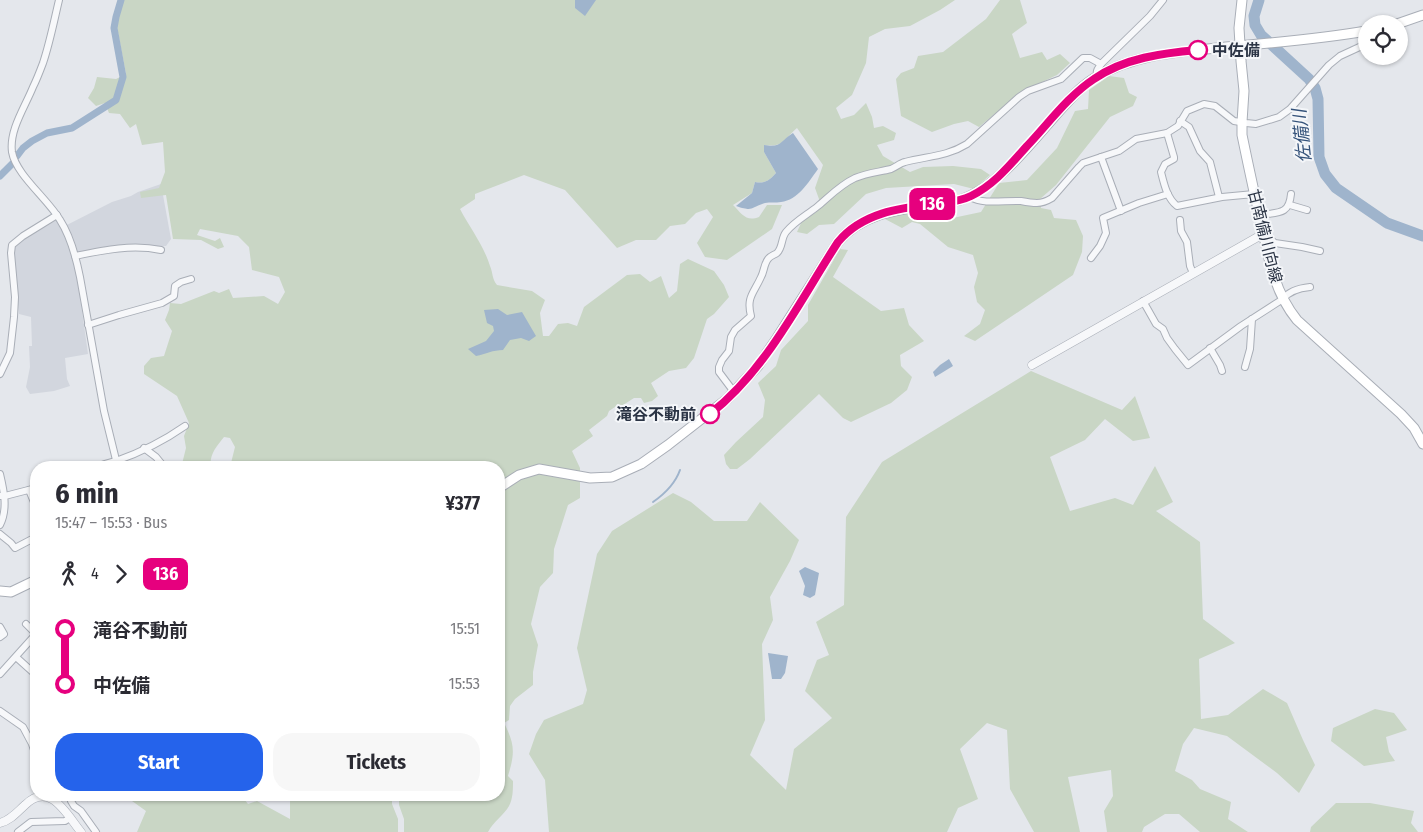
<!DOCTYPE html>
<html lang="en">
<head>
<meta charset="utf-8">
<style>
  :root { --surface:#fff; --page:#f7f7f7; --text:#2b2b33; --muted:#7c7c81; --accent:#2563eb }
  body { margin:0; font-family:"Fira Sans Condensed","Noto Sans JP",sans-serif; background:var(--page); color:var(--text); height:100vh; display:flex; flex-direction:column; font-size:19px; white-space:nowrap }
  * { box-sizing:border-box; margin:0 }
  p { font-size:16px; color:var(--muted) }
  .icon { flex:none; width:28px; height:28px; fill:none; stroke:currentColor; stroke-width:2; stroke-linecap:round; stroke-linejoin:round }
  .map { position:relative; flex:1; overflow:hidden }
  .sheet { position:absolute; left:30px; top:461px; width:475px; height:340px; display:flex; flex-direction:column; background:var(--surface); border-radius:20px; box-shadow:0 1px 4px #0004 }
  .sheet>* { flex:none }
  .badge { padding:0 10px; border-radius:8px; font-size:18px; line-height:32px }
  .tools { position:absolute; left:1358px; top:15px; display:grid; gap:10px }
  .tools a { display:grid; place-items:center; width:50px; height:50px; border-radius:50%; background:var(--surface); box-shadow:0 1px 4px #0004; font-size:25px }
  .map>.badge { position:absolute; translate:-50% -50%; box-shadow:0 0 0 2px #fff }
  .legs { display:flex; align-items:center; gap:8px; height:55px; padding:0 25px; font-size:16px }
  .legs p { margin-inline-start:auto }
  .head { display:flex; align-items:center; justify-content:space-between; height:85px; padding:0 25px }
  h1 { font-size:28px; font-weight:700; line-height:38px }
  .action { display:flex; gap:10px; margin-top:auto; padding:10px 25px }
  .action a { flex:1; height:58px; border-radius:20px; background:var(--accent); color:#fff; font-size:20px; font-weight:700; line-height:58px; text-align:center }
  .action a+a { background:var(--page); color:var(--text) }
  ul { padding:0 25px; list-style:none }
  li { display:flex; align-items:center; gap:18px; height:55px; font-size:19px }
  li i { display:grid; place-items:center; width:8px; height:100%; margin:0 6px; background:currentColor }
  li i::after { content:''; width:12px; height:12px; margin:-6px; border:4px solid; border-radius:50%; background:var(--surface) }
  li p { margin-inline-start:auto }
  li:first-child i { background:linear-gradient(#0000 50%,currentColor 0) }
  li:last-child i { background:linear-gradient(currentColor 50%,#0000 0) }
  .map>svg:first-child { display:block }
</style>
</head>
<body>
<div class="map">
<svg width="1423" height="832" viewBox="0 0 1423 832">
  <rect width="100%" height="100%" fill="#e4e7ec"/>
  <!-- built -->
  <path fill="#d2d6de" d="M161 184 171 239 166 246H149L72 255 77 275 88 354 65 358 67 379 70 386 54 391 30 394 26 387 30 367 29 346H32L31 317 19 314 13 256 14 248 17 243 57 220 61 228 112 202 131 196 138 192Z"/>
  <!-- green -->
  <g fill="#c9d6c5">
    <path d="M123 0H955L940 10 910 26 885 29 869 37 866 63 852 95 836 108 841 119 854 115 866 103 872 117 874 128 883 126 896 133 894 140 877 145 883 156 910 172 923 167 953 166 981 169 990 175 974 189 954 184 886 188 866 194 834 224 819 225 807 234 797 232 802 221 816 212 819 199 815 188 823 165 797 128C784 139 783 148 764 145V152L776 173C770 180 765 184 755 182L752 193 733 205C742 214 746 222 759 217L767 205H782L772 229 727 260 705 257 697 243 713 217 707 209 696 213 685 224 670 226 656 240H636L617 248 565 190 524 175 475 194V199L460 209C470 228 484 246 490 266 493 273 492 279 497 285L532 291 545 300 540 313 543 336H549L558 324 568 323 577 326 584 307 627 275 640 274 650 282 661 276 669 298 677 291 680 264 688 259 714 271 724 285 729 297 714 314 707 319 694 358 686 368 669 371 651 383 658 396 652 401 644 403 641 398H634L620 407H615L609 411 607 416 589 430 593 436 572 451 580 468V498L568 505 554 549 553 573 540 587 531 624 538 645 533 672V685L515 699 510 706 509 720 504 723C515 744 515 753 508 776L513 781C513 789 513 799 509 806 504 815 494 821 488 832H404V819L399 805V795H499V468L230 467 235 447 230 438 224 437C216 447 209 455 211 467H183L182 464 186 448 184 436 189 423 177 396 144 374V366L151 358 164 356 172 331 165 320 169 310 170 303 181 304 214 291 219 293 229 289 233 298 264 296 278 304 285 292 279 277 252 270 249 247 238 236 200 229 197 235 215 241 220 238 224 247 218 249 201 240 173 239 166 195 141 198 140 192 159 188 165 172 163 142 142 145 136 124 130 128 120 114 109 113 105 103 96 106 88 98 94 88 97 77 116 79 126 74 117 27 120 7Z"/>
    <path d="M1000 0H1020L1027 23 1012 34 1020 58 1042 52 1047 60 1060 54 1070 63 1057 75 1021 92 979 127 968 121 954 124 932 132 901 116 896 79 901 73 914 68 918 56 943 52 986 19Z"/>
    <path d="M1109 76 1124 78 1129 93 1137 97 1133 106 1110 117 1056 185 1040 199 1041 208 1051 210 1054 218 1076 220 1083 236 1082 252 1073 275 975 341 964 336 980 324 985 310 977 302 974 287 978 273 973 255 948 247 920 224 912 222 902 228 885 219 901 214 924 209 934 222 981 212 999 183 1027 180 1057 148 1075 111 1088 109 1089 90Z"/>
    <path d="M840 249 848 250 833 277 881 311 904 308 909 325 924 341 900 355 901 366 912 377 907 390 891 403 851 422 843 418 819 394 750 459 737 469H730L726 464 724 455 736 442 763 417 765 400 758 383 776 366 781 350 808 321V305Z"/>
    <path d="M1031 371 1122 410 1135 396 1150 438 1133 441 1105 419 1085 440 1050 457 1070 511 1115 498 1133 505 1155 466 1173 502 1156 511 1200 542 1203 619 1235 643 1199 659 1201 719 1228 715 1263 689 1287 703 1303 740 1315 765 1299 793 1277 773 1227 736 1194 728 1183 744 1175 771 1192 780 1200 789 1231 802 1228 819 1248 832H1200L1179 814H1165L1144 827 1142 832H1107L1104 811 1113 796 1111 770 1068 777 1080 832H1034L1010 789 1007 730 987 723 960 749 978 799 958 808 947 832H549L545 780 529 754 536 734 544 720 583 704 587 690 577 648 597 554 612 531 673 493 691 502 714 521H747L760 502 799 540 790 561 770 597 773 620 762 644 765 720 750 755 786 790 794 749 832 718 805 691 817 660 829 655 816 622 844 605 846 517 882 462Z"/>
    <path d="M1375 709 1394 713 1407 730 1386 737 1389 752 1395 761 1364 766 1331 741 1333 728Z"/>
    <path d="M127 795H241L248 804 257 801 290 819V798L292 795H392V804L398 819V832H137L146 811 132 801Z"/>
    <path d="M1336 803H1370L1414 811 1411 823 1418 832H1310L1311 827Z"/>
  </g>
  <!-- water -->
  <g fill="#9fb4cc">
    <path d="M575 0H596L585 16 575 8Z"/>
    <path d="M793 133 818 169C808 183 798 200 781 202 776 203 770 202 765 203 749 208 754 212 736 206L752 193 755 182C765 184 770 180 776 173L764 152V145C782 148 780 141 793 133Z"/>
    <path d="M498 309 507 315 522 312 536 336 529 341 521 338 510 340 503 350C493 350 486 354 476 356L468 349 486 341 494 331 493 326 487 323 484 310Z"/>
    <path d="M949 359 953 366 935 377 933 372 940 365Z"/>
    <path d="M805 567 819 573 815 595 810 598 803 595 805 586 799 571Z"/>
    <path d="M768 653 788 656 785 673 781 679H772Z"/>
  </g>
  <g fill="none" stroke-linecap="round" stroke-linejoin="round">
    <!-- stream -->
    <path stroke="#9fb4cc" stroke-width="2" d="M653 502C666 493 675 484 680 470"/>
    <!-- canal -->
    <g stroke="#9fb4cc" stroke-width="7">
      <path d="M17 156 23 148 32 141 47 133 72 128 116 100 123 77 114 28 116 17 121 0"/>
      <path d="M0 176 12 164"/>
    </g>
    <!-- river -->
    <path stroke="#9fb4cc" stroke-width="11" d="M1259 0 1254 16 1255 25 1261 35 1309 79 1315 88 1318 99 1319 157 1325 174 1336 188 1387 223 1423 236"/>
    <defs>
      <g id="minor">
        <path d="M59 0C54 21 50 42 43 63 40 71 37 79 33 87 25 107 9 130 12 152 16 175 48 199 60 220 71 237 76 257 80 277L104 411 118 468"/>
        <path d="M1098 76C1095 71 1098 69 1101 64L1150 16 1163 0"/>
        <path d="M1180 121 1189 127 1200 151 1210 162 1219 197"/>
        <path d="M1167 133 1174 157V159L1165 164 1161 172C1164 184 1167 198 1177 206L1222 197 1254 194"/>
        <path d="M1101 157 1121 211"/>
        <path d="M970 197C984 205 1005 200 1021 201 1026 202 1032 203 1037 203 1043 203 1047 201 1052 198L1079 167 1083 163 1119 151 1136 139 1167 133 1178 126 1187 111 1204 104 1215 106 1234 121 1246 123 1256 124 1279 117 1290 109 1329 65 1340 56 1366 44"/>
        <path d="M1290 205 1307 210"/>
        <path d="M1259 215C1277 212 1289 216 1291 194"/>
        <path d="M1180 220 1181 231 1187 242 1190 266 1193 273"/>
        <path d="M1263 234 1275 243 1302 247 1320 251"/>
        <path d="M75 256C104 250 132 244 161 250"/>
        <path d="M1091 258 1100 246 1106 233 1103 218 1139 203 1168 194"/>
        <path d="M1143 301 1156 324 1163 329 1167 338 1175 349 1188 365 1241 326 1283 299C1289 291 1300 288 1310 287"/>
        <path d="M88 325 119 315 162 303 174 296 175 286 181 282 191 279"/>
        <path d="M1210 348 1220 365 1222 371"/>
        <path d="M1245 367 1250 349 1252 319"/>
        <path d="M0 374 10 353 14 317 15 297 11 253 12 245 23 236 57 215"/>
        <path d="M734 392 719 372V367L722 360 729 351 731 337 735 330 751 316C746 297 754 293 761 277 764 272 764 264 768 259 770 256 774 255 777 253 783 247 781 238 786 232 795 221 807 215 818 206 830 196 840 185 855 178 867 173 879 172 891 169 896 167 900 163 905 162 927 156 946 157 967 144L1019 97 1028 91 1061 79 1083 58H1090L1101 64"/>
        <path d="M144 448 156 457 165 468"/>
        <path d="M93 468C101 465 108 463 116 461 139 453 165 440 185 426"/>
        <path d="M0 474C4 491 8 509 0 525"/>
        <path d="M29 490 36 507"/>
        <path d="M0 496H5L36 488"/>
        <path d="M0 534 11 543 15 548 36 537"/>
        <path d="M26 624 36 634"/>
        <path d="M0 637 4 634 0 627"/>
        <path d="M16 657 36 675"/>
        <path d="M0 674 36 634"/>
        <path d="M0 711 23 727 32 744 36 756"/>
        <path d="M70 795 71 801 74 806 81 811 96 832"/>
        <path d="M18 832 31 822 65 821 70 818"/>
      </g>
      <g id="tertiary">
        <path d="M1032 365 1263 234"/>
        <path d="M0 823C11 820 17 812 25 805 50 780 67 815 81 832"/>
      </g>
      <g id="secondary">
        <path d="M1242 0 1239 28 1241 61 1244 91 1242 122V135C1248 164 1254 193 1261 222 1268 256 1274 292 1297 320L1401 414 1414 428 1423 444"/>
        <path d="M1397 24 1423 15"/>
        <path d="M499 488 519 475 539 469 590 478 612 477 641 464 668 445 727 399 758 366 777 338 838 242C869 205 918 210 960 200 998 188 1034 139 1061 109 1072 97 1083 84 1098 76 1137 53 1182 52 1226 47 1273 43 1320 39 1366 31"/>
        <path d="M0 591 11 592 36 580"/>
      </g>
    </defs>
    <!-- minor casing -->
    <use href="#minor" stroke="#a9aeb7" stroke-width="8"/>
    <!-- tertiary casing -->
    <use href="#tertiary" stroke="#a9aeb7" stroke-width="9"/>
    <!-- secondary casing -->
    <use href="#secondary" stroke="#a9aeb7" stroke-width="11"/>
    <!-- minor -->
    <use href="#minor" stroke="#f7f8fa" stroke-width="6"/>
    <!-- tertiary -->
    <use href="#tertiary" stroke="#f7f8fa" stroke-width="8"/>
    <!-- secondary -->
    <use href="#secondary" stroke="#fff" stroke-width="9"/>
  </g>
  <g fill="none" stroke-linecap="round" stroke-linejoin="round">
    <defs>
      <path id="line-1" d="M710 414C767 369 799 302 838 242 862 213 899 208 934 204 947 202 959 202 971 196 994 185 1010 165 1027 146 1048 124 1068 96 1094 79 1124 58 1163 53 1198 50"/>
    </defs>
    <!-- line-1 casing -->
    <use href="#line-1" stroke="#fff" stroke-width="11"/>
    <!-- line-1 -->
    <use href="#line-1" stroke="#e6007e" stroke-width="8"/>
  </g>
  <!-- markers -->
  <g fill="#fff" stroke="#e6007e" stroke-width="2.5">
    <circle cx="1198" cy="50" r="9"/>
    <circle cx="710" cy="414" r="9"/>
  </g>
  <g text-anchor="middle" dominant-baseline="central" stroke-width="4" stroke-linejoin="round" paint-order="stroke">
    <!-- stop labels -->
    <g font-size="16" font-weight="bold" fill="#2b3445" stroke="#f4f6f9" text-anchor="start">
      <text x="1212" y="50">中佐備</text>
      <text x="696" y="414" text-anchor="end">滝谷不動前</text>
    </g>
    <!-- street labels -->
    <g font-size="16" fill="#2b3445" stroke="#f4f6f9">
      <text transform="translate(1265 236) rotate(76)">甘南備川向線</text>
    </g>
    <!-- water labels -->
    <g font-size="18" font-style="italic" fill="#34527a" stroke="#f4f6f9">
      <text transform="translate(1302 136) rotate(-96)">佐備川</text>
    </g>
  </g>
</svg>
<div class="tools">
<a><svg class="icon" aria-label="locate" viewBox="0 0 24 24"><circle cx="12" cy="12" r="6"/><path d="M12 2v4M12 18v4M2 12h4M18 12h4"/></svg></a>
</div>
<b class="badge" style="left:932px;top:204px;background:#e6007e;color:#fff">136</b>
<section class="sheet">
<div class="head"><div><h1>6 min</h1><p>15:47 – 15:53 · Bus</p></div><b>¥377</b></div>
<div class="legs"><svg class="icon" aria-label="walk" viewBox="0 0 24 24"><circle cx="13" cy="4" r="2"/><path d="M13 8l-2 6 4 7M11 14l-3 7M7 12l3-4h3l4 4"/></svg>4<svg class="icon" aria-label="forward" viewBox="0 0 24 24"><path d="M9 5l7 7-7 7"/></svg><b class="badge" style="background:#e6007e;color:#fff">136</b></div>
<ul>
<li><i style="color:#e6007e"></i><b>滝谷不動前</b><p>15:51</p></li>
<li><i style="color:#e6007e"></i><b>中佐備</b><p>15:53</p></li>
</ul>
<div class="action"><a>Start</a><a>Tickets</a></div>
</section>
</div>
</body>
</html>
